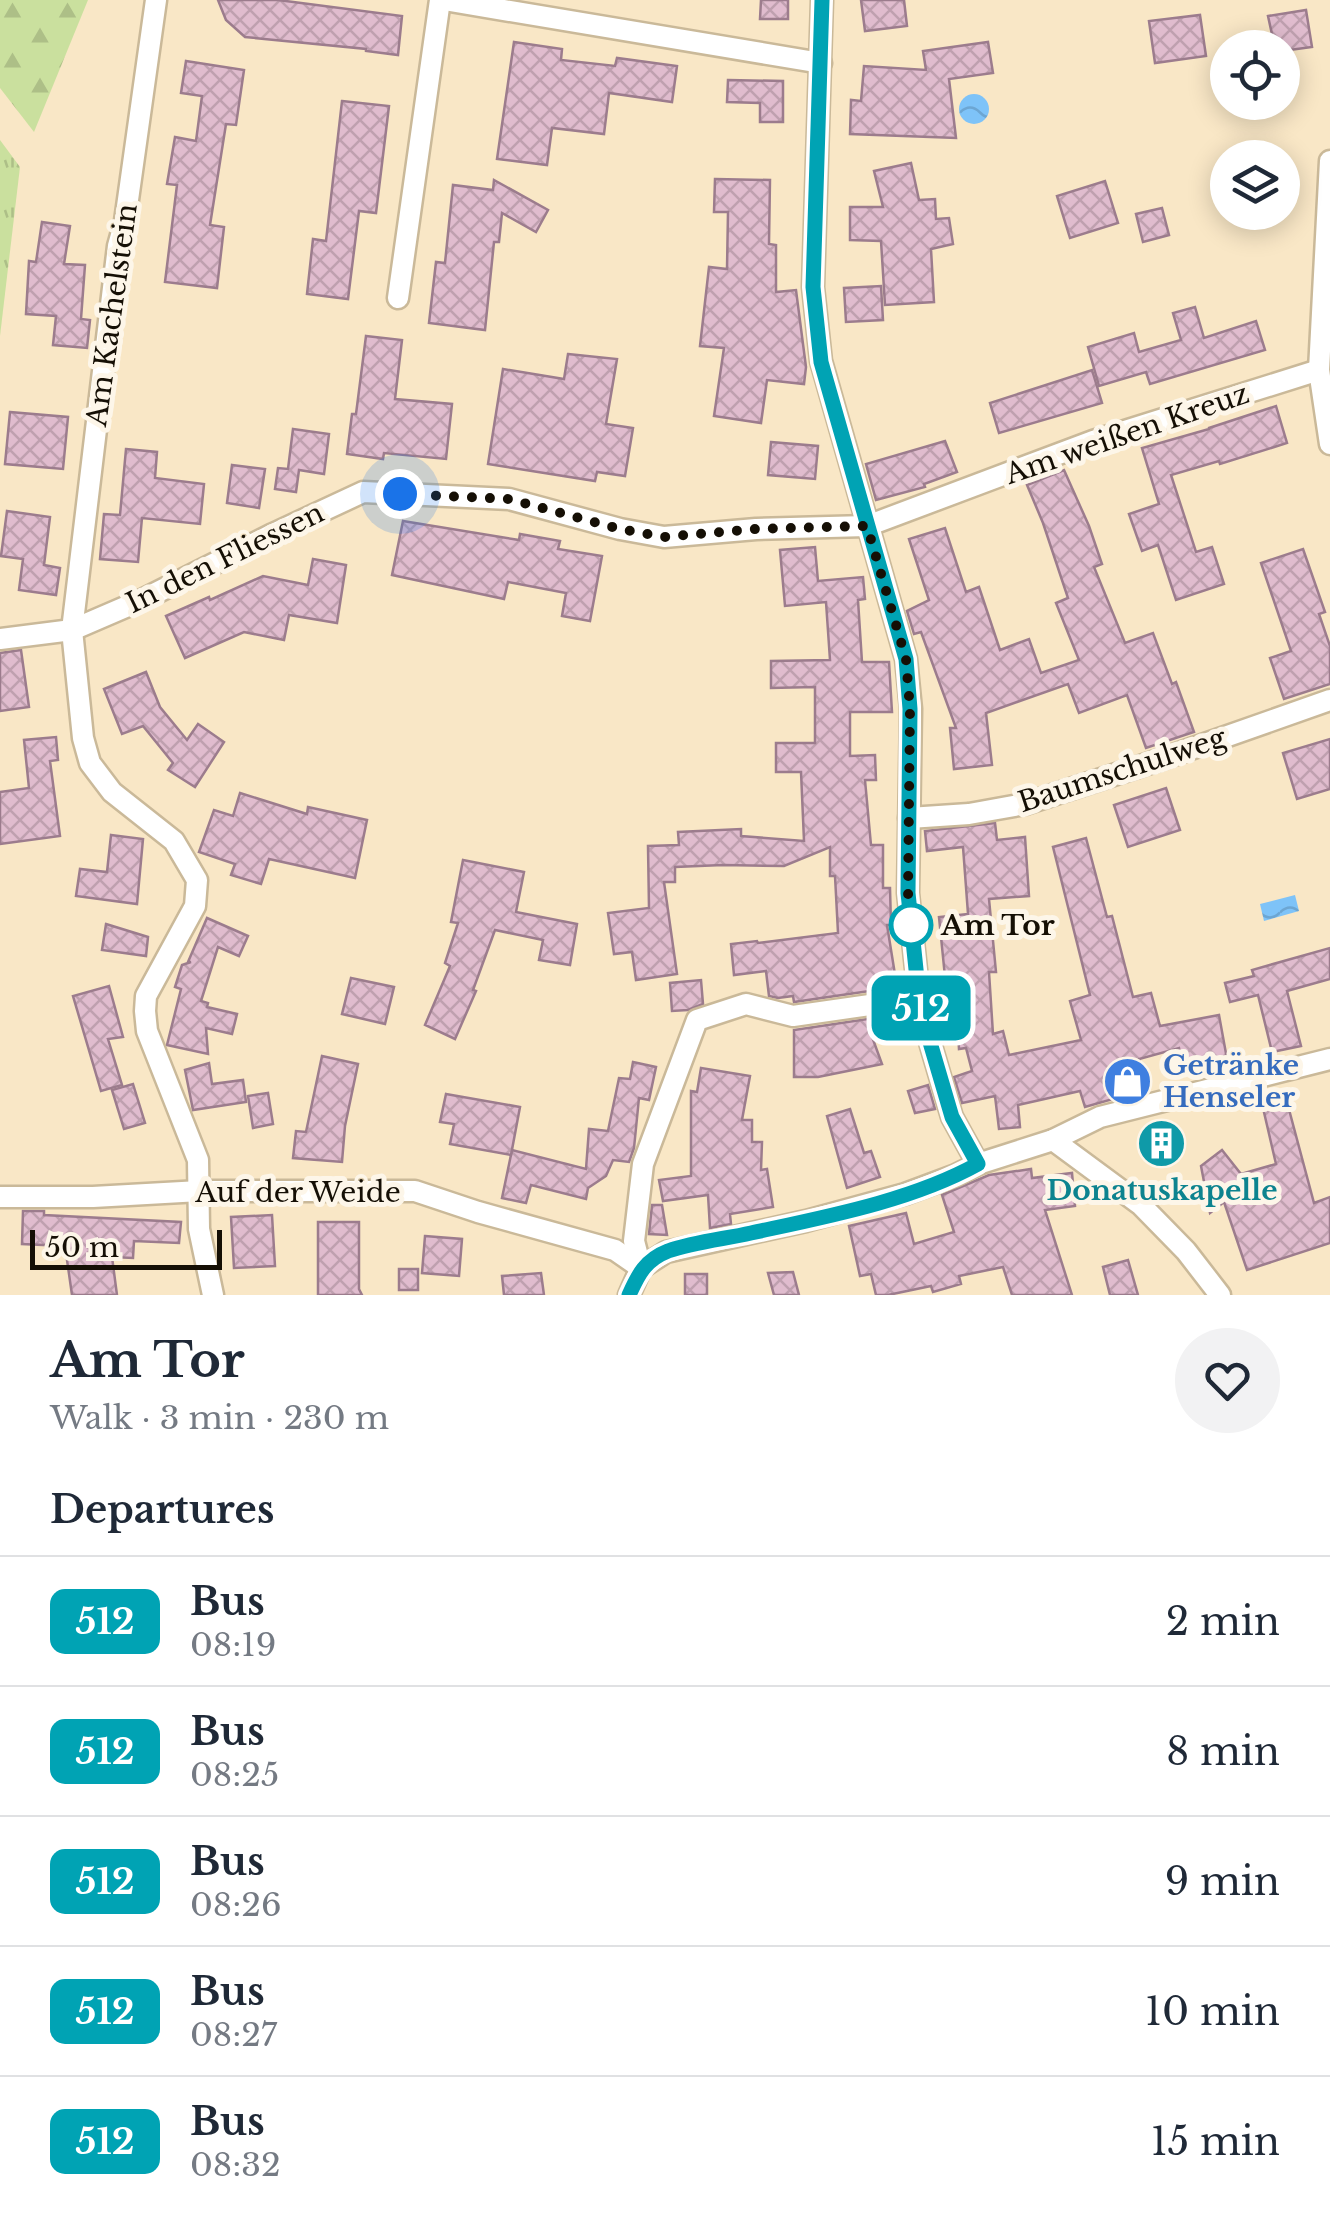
<!DOCTYPE html>
<html lang="en">
<head>
<meta charset="utf-8">
<style>
  :root { --surface:#fff; --page:#f2f2f3; --text:#1f2937; --muted:#747a83; --line:#e0e1e3 }
  body { margin:0; font-family:"Libre Baskerville",serif; background:var(--page); color:var(--text); height:100vh; display:flex; flex-direction:column; font-size:38px; white-space:nowrap }
  * { box-sizing:border-box; margin:0 }
  p { font-size:32px; color:var(--muted) }
  .icon { flex:none; width:55px; height:55px; fill:none; stroke:currentColor; stroke-width:2; stroke-linecap:round; stroke-linejoin:round }
  .map { position:relative; height:1295px; overflow:hidden }
  .panel { display:flex; flex-direction:column; background:var(--surface); flex:1 }
  .panel>* { flex:none }
  .badge { padding:0 20px; border-radius:15px; font-size:35px; line-height:65px }
  .controls { position:absolute; left:1210px; top:30px; display:grid; gap:20px }
  .controls a { display:grid; place-items:center; width:90px; height:90px; border-radius:50%; background:var(--surface); box-shadow:0 5px 25px #0003; font-size:50px }
  .scale { position:absolute; left:30px; bottom:25px; width:192px; box-sizing:border-box; padding-left:10px; border:5px solid #150f05; border-top:0; font-size:28px; line-height:35px; white-space:nowrap; color:#150f05; -webkit-text-stroke:8px #fdf6e9; paint-order:stroke }
  .you { position:absolute; width:50px; height:50px; margin:-25px; border:8px solid #fff; border-radius:50%; background:#1a73e8; box-shadow:0 0 0 15px #1a73e833 }
  .map>.badge { position:absolute; translate:-50% -50%; box-shadow:0 0 0 5px #fff }
  h2 { padding:0 50px; font-size:38px; line-height:90px }
  .round { display:grid; place-items:center; flex:none; width:105px; height:105px; border-radius:52px; background:var(--page) }
  .summary { display:flex; align-items:center; justify-content:space-between; height:170px; padding:0 50px }
  h1 { font-size:48px; font-weight:700; line-height:75px }
  ul { padding:0; list-style:none }
  li { display:flex; align-items:center; gap:30px; height:130px; padding:0 50px; border-top:2px solid var(--line) }
  li div { flex:1 }
  li b { display:block; font-size:38px }
  li em { font-style:normal }
  li .badge { min-width:110px; font-weight:700; text-align:center }
  .map>svg:first-child { display:block }
</style>
</head>
<body>
<div class="map">
<svg width="1330" height="1295" viewBox="0 0 1330 1295">
  <defs>
    <pattern id="grass-tufts" width="24" height="20" patternUnits="userSpaceOnUse" patternTransform="scale(2.5)"><rect width="24" height="20" fill="#cae09e"/><path d="M3 7l-1-3M5 7V3M7 7l1-3M15 17l-1-3M17 17v-4M19 17l1-3" fill="none" stroke="#adbf87"/></pattern>
    <pattern id="forest-firs" width="22" height="20" patternUnits="userSpaceOnUse" patternTransform="scale(2.5)"><rect width="22" height="20" fill="#cae09e"/><path d="M5 1l3.5 6h-7zM16 11l3.5 6h-7z" fill="#adbf87"/></pattern>
    <pattern id="water-waves" width="16" height="10" patternUnits="userSpaceOnUse" patternTransform="scale(2.5)"><rect width="16" height="10" fill="#7ec3f8"/><path d="M0 5q4-4 8 0t8 0" fill="none" stroke="#6ca6d3"/></pattern>
    <pattern id="building-cross-hatch" width="8" height="8" patternUnits="userSpaceOnUse" patternTransform="scale(2.5)"><rect width="8" height="8" fill="#e0bcce"/><path d="M0 0l8 8M0 8l8-8" fill="none" stroke="#bfa0af"/></pattern>
  </defs>
  <rect width="100%" height="100%" fill="#f9e7c6"/>
  <!-- grass -->
  <path fill="url(#grass-tufts)" d="M0 140 20 167 0 336Z"/>
  <!-- forest -->
  <path fill="url(#forest-firs)" d="M0 0H88L34 132 0 88Z"/>
  <!-- water -->
  <g fill="url(#water-waves)">
    <circle cx="974" cy="109" r="15"/>
    <path d="M1295 895 1299 911 1264 921 1260 904Z"/>
  </g>
  <!-- building -->
  <g fill="url(#building-cross-hatch)" stroke="#9c7c8d" stroke-width="2.5">
    <path d="M218 0H278L402 16 398 55 366 51V49L245 37 226 20Z"/>
    <path d="M761 0H788V19H760Z"/>
    <path d="M861 0H904L907 26 865 31Z"/>
    <path d="M1306 10 1312 47 1282 51V48H1275L1268 16Z"/>
    <path d="M1200 15 1206 56 1155 63 1149 21Z"/>
    <path d="M514 42 562 49 561 60 615 66 617 58 677 66 672 102 609 93 604 134 552 128 547 165 497 159Z"/>
    <path d="M988 42 993 73 949 79 956 138 850 134 851 100 861 101 864 66 926 70 923 51Z"/>
    <path d="M186 61 244 70 236 125 226 124 210 225 224 227 217 288 165 282 177 185 167 184 175 137 196 141 202 96 181 93Z"/>
    <path d="M728 80 783 81V122H760V103L727 102Z"/>
    <path d="M342 101 389 106 376 213 359 211 348 299 307 294 313 239 326 241Z"/>
    <path d="M911 163 919 200 935 199 936 219 949 218 953 244 931 249 934 302 885 305 881 241 850 240V207H883L874 171Z"/>
    <path d="M715 179 770 180 769 244 776 245V292L796 290 806 367 804 384 767 380 761 423 714 416 724 348 700 346 709 267 727 269 728 212H714Z"/>
    <path d="M494 180 548 210 536 232 502 213 499 242H494L485 330 429 323 436 262 445 263 453 185 493 190Z"/>
    <path d="M1105 181 1118 223 1070 238 1057 196Z"/>
    <path d="M1162 208 1169 235 1143 242 1136 214Z"/>
    <path d="M42 222 70 226 64 264 85 265 81 319 90 320 87 348 53 345 56 316 26 314 29 261 36 262Z"/>
    <path d="M881 286 883 320 846 322 844 288Z"/>
    <path d="M1195 307 1204 338 1256 321 1265 350 1150 384 1146 372 1099 386 1088 347 1134 333 1139 352 1181 340 1173 313Z"/>
    <path d="M366 336 402 340 395 399 452 404 446 459 384 453 383 459 347 454 352 414H356Z"/>
    <path d="M568 354 617 359 606 424 633 428 625 476 597 472 595 481 488 464 503 369 564 379Z"/>
    <path d="M1092 370 1102 403 999 433 990 403Z"/>
    <path d="M1276 406 1287 443 1220 464 1219 461 1171 475 1196 552 1212 547 1224 584 1176 600 1158 545 1142 551 1129 514 1159 504 1142 448 1209 429V428Z"/>
    <path d="M10 412 68 417 63 469 5 464Z"/>
    <path d="M293 429 329 434 324 474 299 470 296 492 275 489 278 468 288 469Z"/>
    <path d="M945 441 957 472 924 484 925 487 876 500 866 464Z"/>
    <path d="M771 442 818 446 815 479 768 475Z"/>
    <path d="M126 449 157 452 155 478 204 484 200 524 142 518 138 562 100 559 104 514 120 515Z"/>
    <path d="M232 465 265 469 259 508 227 503Z"/>
    <path d="M1064 470 1089 526 1102 564 1094 567 1125 643 1153 633 1172 684 1176 682 1194 732 1146 748 1127 695 1079 713 1068 684 986 713 992 765 954 769 950 728H956L921 632 914 634 907 611 929 600 909 539 945 528 966 592 979 587 1000 650 1029 639 1041 673 1079 660 1056 603 1068 598 1043 523 1027 485Z"/>
    <path d="M7 511 50 517 44 565 60 568 56 595 19 590 23 559 1 556Z"/>
    <path d="M403 521 519 540 520 534 560 541 558 549 602 556 590 621 562 616 566 593 508 582 504 599 392 575Z"/>
    <path d="M815 547 818 581 863 577 865 599 858 600 862 662H889L892 712H850V756L875 755 876 780H865L871 845H883V888H890L891 925H887L897 987 794 1002 793 996 778 998 769 996 766 971 734 975 731 944 757 941 758 943 838 933 835 876H830V847L784 866 723 865 675 867V882H664L677 974 636 980 632 952 614 954 608 913 649 908 648 846 679 845 678 832 741 829V836L804 841 801 772H776V743H815V687L771 688V661L830 660 826 602 785 606 780 550Z"/>
    <path d="M1303 549 1325 612 1319 614 1330 646V684L1284 699 1270 658 1291 651 1261 563Z"/>
    <path d="M313 559 346 565 337 623 289 615 284 640 244 632 185 658 166 616 209 597 210 600 263 576 308 585Z"/>
    <path d="M21 650 29 707 0 711V653Z"/>
    <path d="M146 672 160 707 187 740 198 724 224 742 195 787 168 770 173 763 143 726 122 734 104 689Z"/>
    <path d="M56 737 58 760 50 761 60 836 0 844V792L29 788 24 740Z"/>
    <path d="M1330 739V789L1297 799 1283 753Z"/>
    <path d="M1166 788 1180 830 1128 847 1114 805Z"/>
    <path d="M240 793 307 814 308 807 367 820 355 878 269 859 261 884 231 875 235 864 199 852 214 810 233 816Z"/>
    <path d="M995 823 997 840 1025 837 1029 896 989 899 996 972H989L993 1034 1003 1031 1009 1055 1081 1040 1070 1001 1090 995 1053 847 1086 838 1107 917 1112 916 1133 997 1151 993 1160 1026 1219 1015 1227 1059 1183 1067 1179 1048 1139 1059 1148 1089 1085 1107 1080 1091 1018 1105 1020 1127 999 1129 995 1096 962 1103 954 1077 972 1071 966 1048 959 1049 955 976 945 977 939 917 968 914 963 847 927 851 925 831Z"/>
    <path d="M111 835 143 839 137 904 76 896 80 869 107 872Z"/>
    <path d="M463 860 524 872 516 912 577 924 570 965 539 960 543 940 495 930 473 990 476 991 455 1039 425 1025 450 966 445 963 458 923 451 922Z"/>
    <path d="M207 918 248 936 239 956 218 947 201 1001 208 1003 207 1007 237 1014 232 1034 206 1028 208 1054 167 1045 181 989 175 987 182 965 191 962H188Z"/>
    <path d="M106 924 148 937 146 956 102 950Z"/>
    <path d="M1330 948V979L1287 991 1301 1046 1272 1052 1258 995 1230 1002 1225 983 1254 976 1252 970Z"/>
    <path d="M351 978 394 987 385 1024 342 1014Z"/>
    <path d="M701 980 703 1004 688 1010 672 1011 670 983Z"/>
    <path d="M109 986 123 1037 108 1039 122 1085 101 1091 73 996Z"/>
    <path d="M901 1014 904 1029 871 1034 882 1064 818 1077H794V1030Z"/>
    <path d="M322 1056 358 1064 345 1126 342 1162 293 1158 296 1131 306 1132Z"/>
    <path d="M633 1062 656 1067 649 1100 639 1098 634 1148 629 1162 613 1160 606 1176 588 1188 586 1199 531 1185 526 1203 502 1198 512 1150 586 1169 589 1129 608 1131 619 1078 630 1079Z"/>
    <path d="M209 1063 212 1084 243 1080 246 1102 193 1110 185 1070Z"/>
    <path d="M701 1068 750 1076 742 1120H752V1142H762L761 1170 767 1169 773 1207 730 1214 731 1224 710 1228 708 1195 663 1201 659 1180 691 1176V1091L697 1092Z"/>
    <path d="M133 1084 145 1123 124 1129 112 1090Z"/>
    <path d="M928 1085 935 1109 915 1113 908 1091Z"/>
    <path d="M268 1093 273 1124 253 1128 248 1096Z"/>
    <path d="M446 1094 520 1107 511 1155 450 1144 454 1124 440 1122Z"/>
    <path d="M1287 1102 1314 1203 1330 1197V1243L1247 1270 1224 1202 1210 1213 1201 1166 1222 1150 1241 1174 1276 1164 1263 1108Z"/>
    <path d="M850 1109 864 1153 871 1151 880 1177 847 1188 827 1116Z"/>
    <path d="M1031 1169 1032 1178 1072 1173 1075 1206 1045 1210 1072 1295H1012L1003 1267 959 1276 961 1284 933 1292 931 1286 888 1295H876L871 1274 860 1276 849 1226 906 1213 914 1244 954 1232 942 1195 989 1175Z"/>
    <path d="M652 1205H662L667 1235 649 1234Z"/>
    <path d="M23 1211H44V1215L181 1222 179 1243 134 1241 133 1258 112 1257 117 1295H72L65 1246 22 1244Z"/>
    <path d="M272 1215 275 1266 234 1268 231 1217Z"/>
    <path d="M318 1222H359V1289L362 1295H318Z"/>
    <path d="M425 1236 462 1239 459 1276 422 1273Z"/>
    <path d="M1128 1260 1138 1295H1110L1103 1267Z"/>
    <rect x="399" y="1269" width="19" height="21"/>
    <path d="M793 1272 799 1295H774L768 1273Z"/>
    <path d="M541 1273 544 1295H504L502 1276Z"/>
    <rect x="685" y="1274" width="22" height="21"/>
  </g>
  <g fill="none" stroke-linecap="round" stroke-linejoin="round">
    <defs>
      <g id="minor">
        <path d="M156 0 125 221 118 246 72 630 83 738 90 763 112 792 174 841 197 880 195 906 146 996 145 1011 147 1031 198 1160 199 1229 213 1295"/>
        <path d="M444 0 821 63"/>
        <path d="M822 0 813 287 821 361 906 659 911 709 908 893 919 998 924 1022 952 1117 978 1164"/>
        <path d="M1330 161 1319 370 1330 444"/>
        <path d="M398 298 440 0"/>
        <path d="M0 639 72 630 144 599 273 534 363 492 509 499 620 529 664 537 756 529 867 526 1093 441 1319 370"/>
        <path d="M909 818 969 814 1025 804 1165 758 1330 700"/>
        <path d="M1053 1140 1141 1205 1186 1251 1220 1295"/>
        <path d="M0 1197H93L200 1191H415L478 1212 615 1250 641 1268"/>
        <path d="M641 1268 634 1241 643 1164 697 1020 746 1004 793 1016 919 998"/>
        <path d="M629 1295 641 1268 666 1252 806 1221 905 1194 956 1175 978 1164 1053 1140 1100 1117 1330 1059"/>
      </g>
    </defs>
    <!-- minor casing -->
    <use href="#minor" stroke="#cab999" stroke-width="25"/>
    <!-- minor -->
    <use href="#minor" stroke="#fff" stroke-width="20"/>
  </g>
  <g fill="none" stroke-linecap="round" stroke-linejoin="round">
    <defs>
      <path id="line" d="M629 1295C638 1275 645 1260 668 1251 694 1242 724 1239 751 1233 825 1217 911 1201 978 1164L952 1117 924 1022 919 998 908 893 910 709 906 659 821 362 813 287 822 0"/>
    </defs>
    <!-- line casing -->
    <use href="#line" stroke="#fff" stroke-width="22"/>
    <!-- line -->
    <use href="#line" stroke="#00a3b4" stroke-width="15"/>
    <!-- walk -->
    <path stroke="#150f05" stroke-width="10" stroke-dasharray="0 18" d="M400 494 509 499 620 529 664 537 756 529 867 526 906 659 910 709 908 893 911 925"/>
  </g>
  <!-- icons -->
  <defs>
    <symbol id="shop-disc" viewBox="-11 -11 22 22"><circle r="9.5" fill="#3f7fe0" stroke="#fdf6e9"/><path d="M-5-2.5h2.3a2.7 3.5 0 0 1 5.4 0H5L5.5 6h-11ZM-1.5-2.5h3a1.5 2.3 0 0 0-3 0Z" fill="#fff"/></symbol>
    <symbol id="building-disc" viewBox="-11 -11 22 22"><circle r="9.5" fill="#0f9aa8" stroke="#fdf6e9"/><path d="M-4-6H4V6H1V3H-1V6H-4ZM-2.5-4.3h1.7v1.8h-1.7ZM.8-4.3h1.7v1.8H.8ZM-2.5-1h1.7V.8h-1.7ZM.8-1h1.7V.8H.8Z" fill="#fff"/></symbol>
  </defs>
  <g fill-rule="evenodd">
    <use href="#shop-disc" x="1100" y="1054" width="55" height="55"/>
    <use href="#building-disc" x="1134" y="1116" width="55" height="55"/>
  </g>
  <!-- markers -->
  <circle fill="#fff" stroke="#00a3b4" stroke-width="5" cx="911" cy="925" r="20"/>
  <g text-anchor="middle" dominant-baseline="central" stroke-width="10" stroke-linejoin="round" paint-order="stroke">
    <!-- street labels -->
    <g font-size="28" fill="#150f05" stroke="#fdf6e9">
      <text transform="translate(112 315) rotate(-82)">Am Kachelstein</text>
      <text transform="translate(1127 434) rotate(-19)">Am weißen Kreuz</text>
      <text transform="translate(225 558) rotate(-26)">In den Fliessen</text>
      <text transform="translate(1122 770) rotate(-18)">Baumschulweg</text>
      <text x="298" y="1192">Auf der Weide</text>
    </g>
    <!-- stop labels -->
    <g font-size="28" font-weight="bold" fill="#150f05" stroke="#fdf6e9" text-anchor="start">
      <text x="941" y="925">Am Tor</text>
    </g>
    <!-- shop labels -->
    <g font-size="28" font-weight="bold" fill="#366cbe" stroke="#fdf6e9" text-anchor="start">
      <text x="1163" y="1065">Getränke<tspan x="1163" dy="32">Henseler</tspan></text>
    </g>
    <!-- culture labels -->
    <g font-size="28" font-weight="bold" fill="#0d838f" stroke="#fdf6e9">
      <text x="1162" y="1190">Donatuskapelle</text>
    </g>
  </g>
</svg>
<div class="controls">
<a><svg class="icon" aria-label="locate" viewBox="0 0 24 24"><circle cx="12" cy="12" r="6"/><path d="M12 2v4M12 18v4M2 12h4M18 12h4"/></svg></a>
<a><svg class="icon" aria-label="layers" viewBox="0 0 24 24"><path d="M12 4l9 5-9 5-9-5zM3 14l9 5 9-5"/></svg></a>
</div>
<div class="scale">50 m</div>
<div class="you" style="left:400px;top:494px"></div>
<b class="badge" style="left:921px;top:1008px;background:#00a3b4;color:#fff">512</b>
</div>
<section class="panel">
<div class="summary"><div><h1>Am Tor</h1><p>Walk · 3 min · 230 m</p></div><a class="round"><svg class="icon" aria-label="heart" viewBox="0 0 24 24"><path d="M12 20l-8-8c-3-5 5-10 8-4 3-6 11-1 8 4z"/></svg></a></div>
<h2>Departures</h2>
<ul>
<li><span class="badge" style="background:#00a3b4;color:#fff">512</span><div><b>Bus</b><p>08:19</p></div><em>2 min</em></li>
<li><span class="badge" style="background:#00a3b4;color:#fff">512</span><div><b>Bus</b><p>08:25</p></div><em>8 min</em></li>
<li><span class="badge" style="background:#00a3b4;color:#fff">512</span><div><b>Bus</b><p>08:26</p></div><em>9 min</em></li>
<li><span class="badge" style="background:#00a3b4;color:#fff">512</span><div><b>Bus</b><p>08:27</p></div><em>10 min</em></li>
<li><span class="badge" style="background:#00a3b4;color:#fff">512</span><div><b>Bus</b><p>08:32</p></div><em>15 min</em></li>
</ul>
</section>
</body>
</html>
